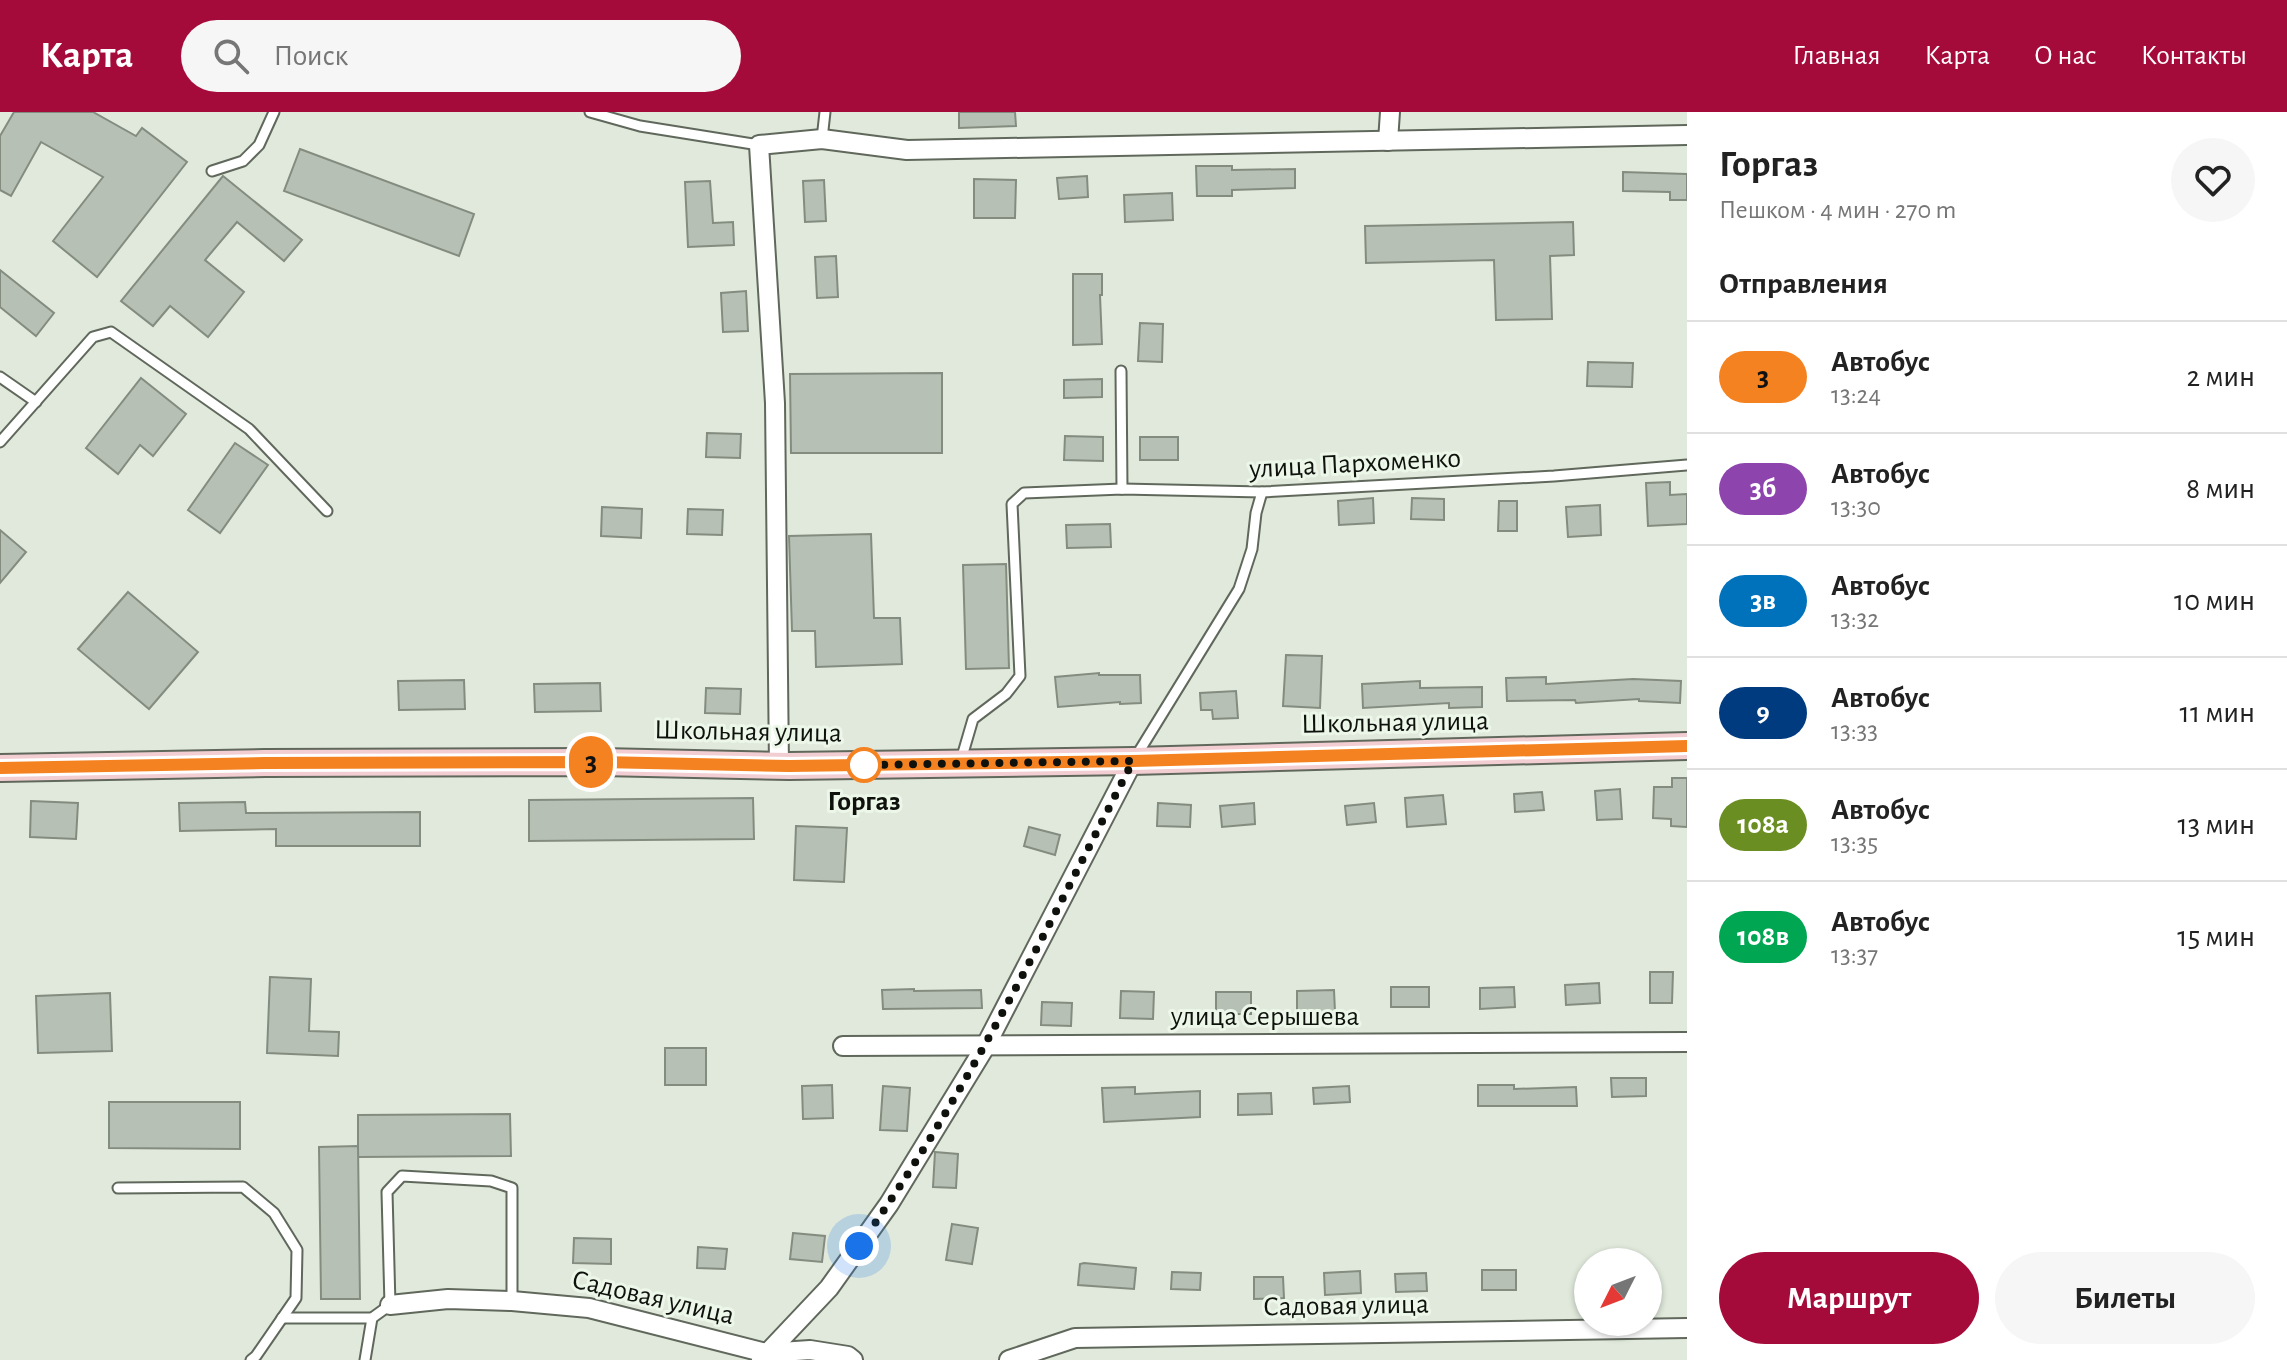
<!DOCTYPE html>
<html lang="ru">
<head>
<meta charset="utf-8">
<style>
  :root { --surface:#fff; --page:#f6f6f6; --text:#222; --muted:#767676; --line:#e0e0e0; --accent:#a50b3a }
  body { margin:0; font-family:"Alegreya Sans",sans-serif; background:var(--page); color:var(--text); height:100vh; display:flex; flex-direction:column; font-size:30px; white-space:nowrap }
  * { box-sizing:border-box; margin:0 }
  p { font-size:26px; color:var(--muted) }
  .icon { flex:none; width:44px; height:44px; fill:none; stroke:currentColor; stroke-width:2; stroke-linecap:round; stroke-linejoin:round }
  .map { position:relative; flex:1; overflow:hidden }
  .sheet { display:flex; flex-direction:column; background:var(--surface); width:600px }
  .sheet>* { flex:none }
  .badge { padding:0 16px; border-radius:26px; font-size:28px; line-height:52px }
  .needle { width:52px; rotate:228deg }
  .tools { position:absolute; left:1574px; top:1136px; display:grid; gap:16px }
  .tools a { display:grid; place-items:center; width:88px; height:88px; border-radius:50%; background:var(--surface); box-shadow:0 2px 6px #0004; font-size:40px }
  .you { position:absolute; width:40px; height:40px; margin:-20px; border:6px solid #fff; border-radius:50%; background:#1a73e8; box-shadow:0 0 0 12px #1a73e833 }
  .map>.badge { position:absolute; translate:-50% -50%; box-shadow:0 0 0 4px #fff }
  h2 { padding:0 32px; font-size:30px; line-height:72px }
  .round { display:grid; place-items:center; flex:none; width:84px; height:84px; border-radius:42px; background:var(--page) }
  .head { display:flex; align-items:center; justify-content:space-between; height:136px; padding:0 32px }
  h1 { font-size:38px; font-weight:700; line-height:60px }
  .action { display:flex; gap:16px; margin-top:auto; padding:16px 32px }
  .action a { flex:1; height:92px; border-radius:48px; background:var(--accent); color:#fff; font-size:32px; font-weight:700; line-height:92px; text-align:center }
  .action a+a { background:var(--page); color:var(--text) }
  ul { padding:0; list-style:none }
  li { display:flex; align-items:center; gap:24px; height:112px; padding:0 32px; border-top:2px solid var(--line) }
  li div { flex:1 }
  li b { display:block; font-size:30px }
  li em { font-style:normal }
  li .badge { min-width:88px; font-weight:700; text-align:center }
  header { display:flex; align-items:center; gap:48px; box-sizing:border-box; height:112px; padding:0 40px; background:var(--accent); color:#fff }
  header strong { font-size:38px }
  nav { display:flex; gap:44px; margin-inline-start:auto; font-size:28px }
  .search { width:560px; height:72px; background:var(--page); display:flex; align-items:center; gap:20px; box-sizing:border-box; padding:0 28px; border-radius:44px; color:var(--muted); font-size:30px }
  main { display:flex; flex:1; min-height:0 }
  .map>svg:first-child { display:block }
</style>
</head>
<body>
<header>
<strong>Карта</strong>
<div class="search"><svg class="icon" aria-label="search" viewBox="0 0 24 24"><circle cx="10" cy="10" r="6"/><path d="M15 15l6 6"/></svg>Поиск</div>
<nav><a>Главная</a><a>Карта</a><a>О нас</a><a>Контакты</a></nav>
</header>
<main>
<div class="map">
<svg width="1687" height="1248" viewBox="0 0 1687 1248">
  <rect width="100%" height="100%" fill="#e0e9dc"/>
  <!-- building -->
  <g fill="#b7c0b4" stroke="#848c80" stroke-width="2">
    <path d="M14 0H93L136 24 142 16 187 50 97 165 53 129 103 65 41 30 11 84 0 78V24Z"/>
    <path d="M959 0H1015L1016 14 959 16Z"/>
    <path d="M300 37 474 102 459 144 284 79Z"/>
    <path d="M1196 54H1232V58L1295 57V76L1232 78V84H1197Z"/>
    <path d="M1623 60 1687 62V88H1670V80L1623 79Z"/>
    <path d="M223 64 302 128 284 149 237 110 205 148 244 180 208 225 170 194 153 214 121 189Z"/>
    <path d="M1087 64 1088 85 1059 87 1057 66Z"/>
    <path d="M974 67 1016 68 1015 106H974Z"/>
    <path d="M824 68 826 109 805 110 803 69Z"/>
    <path d="M710 69 713 111 733 110 734 133 688 135 685 70Z"/>
    <path d="M1172 81 1173 108 1125 110 1124 83Z"/>
    <path d="M1573 110 1574 143 1550 144 1552 207 1496 208 1494 148 1366 151 1365 114Z"/>
    <path d="M836 144 838 185 817 186 815 145Z"/>
    <path d="M0 158 54 201 36 224 0 195Z"/>
    <path d="M1073 162H1102V183H1100L1102 232 1073 233Z"/>
    <path d="M746 179 748 219 723 220 721 181Z"/>
    <path d="M1140 211 1163 212 1162 250 1138 249Z"/>
    <path d="M1588 250 1633 251 1632 275 1587 274Z"/>
    <path d="M942 261V341H791L790 262Z"/>
    <path d="M141 266 186 302 153 344 140 333 118 362 86 336Z"/>
    <path d="M1102 267V285L1064 286V268Z"/>
    <path d="M707 321 741 322 740 346 706 345Z"/>
    <path d="M1065 324 1103 325V349L1064 348Z"/>
    <rect x="1140" y="325" width="38" height="23"/>
    <path d="M235 331 268 353 220 421 188 398Z"/>
    <path d="M1670 370V383L1687 382V412L1648 414 1646 371Z"/>
    <path d="M1373 386 1374 411 1339 413 1338 389Z"/>
    <path d="M1412 386 1444 387V408L1411 407Z"/>
    <path d="M1499 389H1517V419H1498Z"/>
    <path d="M1600 393 1601 423 1568 425 1566 395Z"/>
    <path d="M602 395 642 397 641 426 601 424Z"/>
    <path d="M688 397 723 398 722 423 687 422Z"/>
    <path d="M1110 412 1111 435 1067 436 1066 413Z"/>
    <path d="M0 418 26 440 0 471Z"/>
    <path d="M871 422 874 506H900L902 552 816 555 815 519H792L789 424Z"/>
    <path d="M1006 452 1009 556 966 557 963 453Z"/>
    <path d="M128 480 198 540 149 597 78 537Z"/>
    <path d="M1286 543 1322 544 1320 596 1283 594Z"/>
    <path d="M1099 561V563H1140L1141 591 1120 592V590L1058 595 1055 565Z"/>
    <path d="M1546 565V572L1633 567 1681 569 1680 591 1639 589V587L1576 591 1575 588 1507 589 1506 566Z"/>
    <path d="M464 568 465 597 399 598 398 569Z"/>
    <path d="M1420 569V576L1482 575V595L1449 596V591L1363 596 1362 572Z"/>
    <path d="M600 571 601 599 535 600 534 572Z"/>
    <path d="M706 576 741 577 740 602 705 601Z"/>
    <path d="M1236 579 1238 606 1213 607 1212 598H1201L1200 581Z"/>
    <path d="M1672 666H1687V715L1671 714V707L1653 706 1654 675H1672Z"/>
    <path d="M1620 677 1622 707 1597 708 1595 679Z"/>
    <path d="M1542 680 1544 698 1515 700 1514 682Z"/>
    <path d="M1443 683 1446 712 1407 715 1405 686Z"/>
    <path d="M753 686 754 727 529 729V688Z"/>
    <path d="M31 689 78 691 76 727 30 725Z"/>
    <path d="M245 690 246 701 420 700V734H276V717L180 719 179 691Z"/>
    <path d="M1158 691 1191 693 1190 715 1157 714Z"/>
    <path d="M1254 691 1255 712 1222 715 1220 694Z"/>
    <path d="M1374 691 1376 710 1347 713 1345 694Z"/>
    <path d="M796 714 847 716 844 770 794 768Z"/>
    <path d="M1029 715 1060 723 1055 743 1024 734Z"/>
    <path d="M1650 860H1673L1672 891H1650Z"/>
    <path d="M270 865 311 867 309 919 339 920 338 944 267 941Z"/>
    <path d="M1599 871 1600 891 1566 893 1565 873Z"/>
    <rect x="1391" y="875" width="38" height="20"/>
    <path d="M1514 875 1515 895 1480 897V876Z"/>
    <path d="M914 877V879L981 878 982 896 883 897 882 878Z"/>
    <path d="M1334 878 1335 900 1297 902V879Z"/>
    <path d="M1121 879 1154 880 1153 907 1120 906Z"/>
    <rect x="1216" y="880" width="35" height="22"/>
    <path d="M110 881 112 939 38 941 36 884Z"/>
    <path d="M1042 890 1072 891 1071 914 1041 913Z"/>
    <rect x="665" y="936" width="41" height="37"/>
    <path d="M1611 966H1646V984L1612 985Z"/>
    <path d="M832 973 833 1006 803 1007 802 974Z"/>
    <path d="M1478 973H1514V977L1576 975 1577 994H1478Z"/>
    <path d="M883 974 910 976 907 1019 880 1018Z"/>
    <path d="M1349 974 1350 990 1314 992 1313 976Z"/>
    <path d="M1135 975V982L1200 979V1005L1104 1010 1102 976Z"/>
    <path d="M1271 981 1272 1002 1238 1003V982Z"/>
    <path d="M109 990H240V1037L109 1036Z"/>
    <path d="M510 1002 511 1044 358 1045V1003Z"/>
    <path d="M358 1034 360 1187H321L319 1035Z"/>
    <path d="M935 1040 958 1042 956 1076 933 1075Z"/>
    <path d="M952 1112 978 1116 972 1152 946 1148Z"/>
    <path d="M793 1121 825 1124 822 1150 790 1147Z"/>
    <path d="M574 1126 611 1127V1152L573 1151Z"/>
    <path d="M698 1135 727 1137 725 1157 697 1156Z"/>
    <path d="M1084 1151 1136 1156 1134 1177 1078 1173 1080 1152Z"/>
    <rect x="1482" y="1158" width="34" height="20"/>
    <path d="M1360 1159 1361 1181 1325 1183 1324 1161Z"/>
    <path d="M1172 1160 1201 1161 1200 1178 1171 1177Z"/>
    <path d="M1426 1161 1427 1179 1396 1180 1395 1162Z"/>
    <path d="M1254 1165H1283L1284 1186 1254 1187Z"/>
  </g>
  <g fill="none" stroke-linecap="round" stroke-linejoin="round">
    <defs>
      <g id="service">
        <path d="M590 0 640 14 759 33"/>
        <path d="M822 27 825 0"/>
        <path d="M212 59 243 49 259 33 274 0"/>
        <path d="M1121 259 1122 377"/>
        <path d="M0 265 36 290"/>
        <path d="M0 330 93 225 111 220 249 317 327 399"/>
        <path d="M1135 646 1239 477 1252 437 1256 401 1262 380"/>
        <path d="M961 648 973 607 1006 582 1020 564 1012 392 1024 381 1122 377 1262 380 1554 364 1687 353"/>
        <path d="M118 1076 243 1075 274 1101 297 1138 296 1186 256 1244 251 1248"/>
        <path d="M282 1206H372L390 1193 387 1080 402 1064 491 1069 512 1076V1189"/>
        <path d="M365 1248 372 1206"/>
      </g>
      <g id="minor">
        <path d="M1388 29 1390 0"/>
        <path d="M779 654 775 291 759 33 822 27 907 38 1687 23"/>
        <path d="M843 934 1687 930"/>
        <path d="M390 1193 448 1187 512 1189 589 1196 766 1241 810 1238 848 1244 853 1248"/>
        <path d="M761 1248 829 1176 889 1092 985 935 1133 649"/>
        <path d="M1009 1248 1075 1226 1687 1216"/>
      </g>
      <path id="secondary" d="M0 656 265 651 601 650 789 654 1133 649 1687 634"/>
    </defs>
    <!-- service casing -->
    <use href="#service" stroke="#60685c" stroke-width="13"/>
    <!-- minor casing -->
    <use href="#minor" stroke="#60685c" stroke-width="22"/>
    <!-- secondary casing -->
    <use href="#secondary" stroke="#60685c" stroke-width="30"/>
    <!-- service -->
    <use href="#service" stroke="#fff" stroke-width="9"/>
    <!-- minor -->
    <use href="#minor" stroke="#fff" stroke-width="18"/>
    <!-- secondary -->
    <use href="#secondary" stroke="#f2ced3" stroke-width="26"/>
  </g>
  <g fill="none" stroke-linecap="round" stroke-linejoin="round">
    <defs>
      <path id="line" d="M0 656 265 651 601 650 789 654 1133 649 1687 634"/>
    </defs>
    <!-- line casing -->
    <use href="#line" stroke="#fff" stroke-width="18"/>
    <!-- line -->
    <use href="#line" stroke="#f58220" stroke-width="12"/>
    <!-- walk -->
    <path stroke="#0e110c" stroke-width="8" stroke-dasharray="0 14.4" d="M859 1134C967 983 1048 814 1133 649L864 653"/>
  </g>
  <!-- markers -->
  <circle fill="#fff" stroke="#f58220" stroke-width="4" cx="864" cy="653" r="16"/>
  <g text-anchor="middle" dominant-baseline="central" stroke-width="6" stroke-linejoin="round" paint-order="stroke">
    <!-- street labels -->
    <g font-size="28" fill="#0e110c" stroke="#edf7e9">
      <text transform="translate(1355 352) rotate(-3)">улица Пархоменко</text>
      <text transform="translate(1395 611) rotate(-1)">Школьная улица</text>
      <text transform="translate(748 620) rotate(1)">Школьная улица</text>
      <text x="1265" y="905">улица Серышева</text>
      <text transform="translate(653 1186) rotate(13)">Садовая улица</text>
      <text transform="translate(1346 1194) rotate(-1)">Садовая улица</text>
    </g>
    <!-- stop labels -->
    <g font-size="28" font-weight="bold" fill="#0e110c" stroke="#edf7e9">
      <text x="864" y="690">Горгаз</text>
    </g>
  </g>
</svg>
<div class="tools">
<a><svg class="needle" viewBox="-14 -14 28 28"><path d="M0-13l5 13h-10z" fill="#e53935"/><path d="M0 13l5-13h-10z" fill="#767676"/></svg></a>
</div>
<div class="you" style="left:859px;top:1134px"></div>
<b class="badge" style="left:591px;top:650px;background:#f58220;color:#111">3</b>
</div>
<section class="sheet">
<div class="head"><div><h1>Горгаз</h1><p>Пешком · 4 мин · 270 m</p></div><a class="round"><svg class="icon" aria-label="heart" viewBox="0 0 24 24"><path d="M12 20l-8-8c-3-5 5-10 8-4 3-6 11-1 8 4z"/></svg></a></div>
<h2>Отправления</h2>
<ul>
<li><span class="badge" style="background:#f58220;color:#111">3</span><div><b>Автобус</b><p>13:24</p></div><em>2 мин</em></li>
<li><span class="badge" style="background:#8e44ad;color:#fff">3б</span><div><b>Автобус</b><p>13:30</p></div><em>8 мин</em></li>
<li><span class="badge" style="background:#0072bc;color:#fff">3в</span><div><b>Автобус</b><p>13:32</p></div><em>10 мин</em></li>
<li><span class="badge" style="background:#003b80;color:#fff">9</span><div><b>Автобус</b><p>13:33</p></div><em>11 мин</em></li>
<li><span class="badge" style="background:#6b8e23;color:#fff">108а</span><div><b>Автобус</b><p>13:35</p></div><em>13 мин</em></li>
<li><span class="badge" style="background:#00a651;color:#fff">108в</span><div><b>Автобус</b><p>13:37</p></div><em>15 мин</em></li>
</ul>
<div class="action"><a>Маршрут</a><a>Билеты</a></div>
</section>
</main>
</body>
</html>
